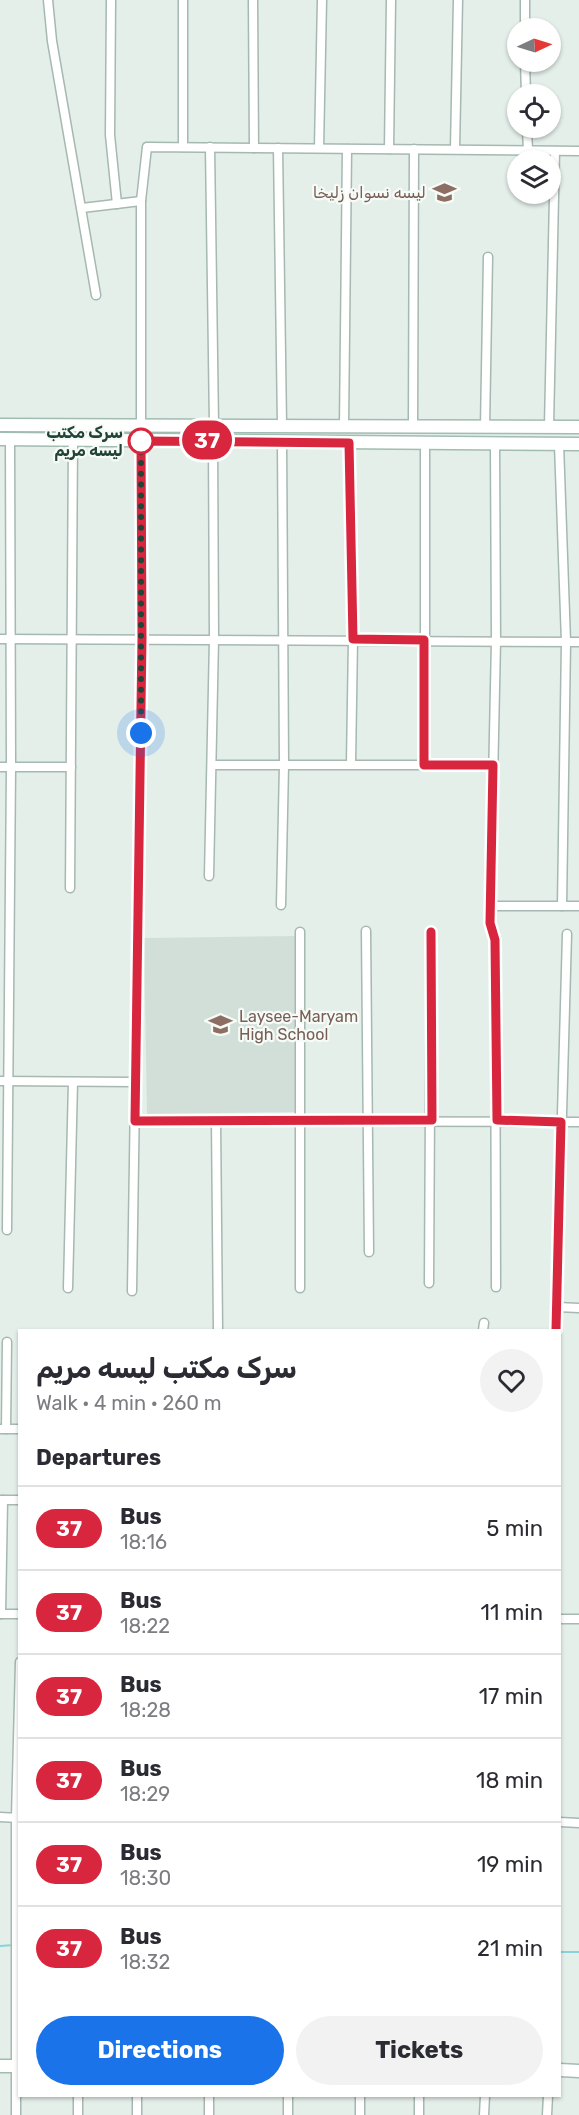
<!DOCTYPE html>
<html lang="en">
<head>
<meta charset="utf-8">
<style>
  :root { --surface:#fff; --page:#f2f2f3; --text:#2b2b33; --muted:#7c7c81; --line:#e1e1e2; --accent:#1a73e8 }
  body { margin:0; font-family:Rubik,Cairo,sans-serif; background:var(--page); color:var(--text); height:100vh; display:flex; flex-direction:column; font-size:22px; white-space:nowrap }
  * { box-sizing:border-box; margin:0 }
  p { font-size:20px; color:var(--muted) }
  .icon { flex:none; width:33px; height:33px; fill:none; stroke:currentColor; stroke-width:2; stroke-linecap:round; stroke-linejoin:round }
  .map { position:relative; flex:1; overflow:hidden }
  .drawer { position:absolute; left:18px; top:1329px; width:543px; height:768px; display:flex; flex-direction:column; background:var(--surface); border-radius:0px; box-shadow:0 2px 4px #0004 }
  .drawer>* { flex:none }
  .badge { padding:0 12px; border-radius:20px; font-size:21px; line-height:39px }
  .needle { width:39px; rotate:86deg }
  .buttons { position:absolute; left:507px; top:18px; display:grid; gap:12px }
  .buttons a { display:grid; place-items:center; width:54px; height:54px; border-radius:50%; background:var(--surface); box-shadow:0 2px 4px #0004; font-size:30px }
  .you { position:absolute; width:30px; height:30px; margin:-15px; border:4px solid #fff; border-radius:50%; background:#1a73e8; box-shadow:0 0 0 9px #1a73e833 }
  .map>.badge { position:absolute; translate:-50% -50%; box-shadow:0 0 0 3px #fff }
  h2 { padding:0 18px; font-size:22px; line-height:54px }
  .round { display:grid; place-items:center; flex:none; width:63px; height:63px; border-radius:32px; background:var(--page) }
  .headline { display:flex; align-items:center; justify-content:space-between; height:102px; padding:0 18px }
  h1 { font-size:28px; font-weight:700; line-height:45px }
  .cta { display:flex; gap:12px; margin-top:auto; padding:12px 18px }
  .cta a { flex:1; height:69px; border-radius:36px; background:var(--accent); color:#fff; font-size:24px; font-weight:700; line-height:69px; text-align:center }
  .cta a+a { background:var(--page); color:var(--text) }
  ul { padding:0; list-style:none }
  li { display:flex; align-items:center; gap:18px; height:84px; padding:0 18px; border-top:2px solid var(--line) }
  li div { flex:1 }
  li b { display:block; font-size:22px }
  li em { font-style:normal }
  li .badge { min-width:66px; font-weight:700; text-align:center }
  .map>svg:first-child { display:block }
</style>
</head>
<body>
<div class="map">
<svg width="579" height="2115" viewBox="0 0 579 2115">
  <rect width="100%" height="100%" fill="#e4efea"/>
  <!-- built -->
  <path fill="#d2dfd8" d="M296 936 299 1112 147 1114 144 938Z"/>
  <g fill="none" stroke-linecap="round" stroke-linejoin="round">
    <!-- stream -->
    <g stroke="#88d2d9" stroke-width="2">
      <path d="M0 1946 14 1945"/>
      <path d="M560 1952H579"/>
    </g>
    <defs>
      <g id="street">
        <path d="M48 0 52 41 96 295"/>
        <path d="M111 0 110 135 117 204"/>
        <path d="M253 0 254 148"/>
        <path d="M525 28V0"/>
        <path d="M525 62 526 94"/>
        <path d="M527 128 528 151"/>
        <path d="M183 147V0"/>
        <path d="M210 147 214 425"/>
        <path d="M278 148 282 425"/>
        <path d="M319 148 322 0"/>
        <path d="M389 149 391 0"/>
        <path d="M455 149 458 0"/>
        <path d="M82 208 141 201"/>
        <path d="M141 425V201L147 147 579 151"/>
        <path d="M344 426 347 149"/>
        <path d="M549 426 555 151"/>
        <path d="M413 427 414 149"/>
        <path d="M485 427 488 257"/>
        <path d="M349 443 353 639 351 763"/>
        <path d="M495 443 496 641 490 923 495 940 496 1287"/>
        <path d="M559 444 566 642 562 906"/>
        <path d="M0 639 579 642"/>
        <path d="M213 765H493"/>
        <path d="M425 765V443"/>
        <path d="M0 767H71"/>
        <path d="M209 876 214 639 213 440"/>
        <path d="M70 888 73 439"/>
        <path d="M281 905 284 765 282 441"/>
        <path d="M491 906H579"/>
        <path d="M366 931 369 1252"/>
        <path d="M300 932V1288"/>
        <path d="M0 1081 134 1082"/>
        <path d="M216 1120 218 1330"/>
        <path d="M135 1121 579 1122"/>
        <path d="M7 1230 11 767 10 439"/>
        <path d="M429 1283 431 932"/>
        <path d="M68 1288 73 1082"/>
        <path d="M132 1291 142 638 141 441"/>
        <path d="M557 1307 579 1308"/>
        <path d="M483 1330 484 1323"/>
        <path d="M556 1330 567 934"/>
        <path d="M0 1429H20"/>
        <path d="M6 1429 7 1342"/>
        <path d="M0 1500H20"/>
        <path d="M0 1614H20"/>
        <path d="M1 1614 3 1500"/>
        <path d="M560 1619H579"/>
        <path d="M0 1817 19 1818"/>
        <path d="M560 1822 579 1823"/>
        <path d="M137 2096V2115"/>
        <path d="M419 2096V2115"/>
        <path d="M16 2115V1818L20 1662"/>
        <path d="M78 2115V2096"/>
        <path d="M209 2115V2096"/>
        <path d="M288 2115V2096"/>
        <path d="M360 2115V2096"/>
        <path d="M484 2115 485 2096"/>
        <path d="M547 2115 548 2096"/>
      </g>
      <g id="secondary">
        <path d="M0 425 579 427"/>
        <path d="M0 439 579 444"/>
        <path d="M0 2066H20"/>
        <path d="M560 2070 579 2071"/>
      </g>
    </defs>
    <!-- street casing -->
    <use href="#street" stroke="#a6b8b1" stroke-width="11"/>
    <!-- secondary casing -->
    <use href="#secondary" stroke="#a1bcb1" stroke-width="15"/>
    <!-- street -->
    <use href="#street" stroke="#fff" stroke-width="8"/>
    <!-- secondary -->
    <use href="#secondary" stroke="#fff" stroke-width="12"/>
  </g>
  <g fill="none" stroke-linecap="round" stroke-linejoin="round">
    <defs>
      <path id="line" d="M431 932 432 1120 135 1121 142 638 141 441 349 443 353 639 424 640V765H493L490 923 495 940 497 1120 561 1122 556 1330"/>
    </defs>
    <!-- line casing -->
    <use href="#line" stroke="#fff" stroke-width="14"/>
    <!-- line -->
    <use href="#line" stroke="#d7263d" stroke-width="9"/>
    <!-- walk -->
    <path stroke="#214338" stroke-width="6" stroke-dasharray="0 10.8" d="M141 733V441"/>
  </g>
  <!-- icons -->
  <defs>
    <symbol id="school-bare" viewBox="-9 -9 18 18"><path d="M0-5L7-2L0 1L-7-2ZM-4 1L0 2.5L4 1V4Q0 6-4 4Z" fill="#8d6e63" stroke="#f6fbf8" stroke-width="2.5" paint-order="stroke"/></symbol>
  </defs>
  <g fill-rule="evenodd">
    <use href="#school-bare" x="428" y="176" width="33" height="33"/>
    <use href="#school-bare" x="204" y="1008" width="33" height="33"/>
  </g>
  <!-- markers -->
  <circle fill="#fff" stroke="#d7263d" stroke-width="3" cx="141" cy="441" r="12"/>
  <g text-anchor="middle" dominant-baseline="central" stroke-width="4.5" stroke-linejoin="round" paint-order="stroke">
    <!-- education labels -->
    <g font-size="16" fill="#785e54" stroke="#f6fbf8" text-anchor="end">
      <text x="426" y="192">لیسه نسوان زلیخا</text>
      <text x="239" y="1016" text-anchor="start">Laysee-Maryam<tspan x="239" dy="18">High School</tspan></text>
    </g>
    <!-- stop labels -->
    <g font-size="16" font-weight="bold" fill="#214338" stroke="#f6fbf8" text-anchor="end">
      <text x="123" y="432">سرک مکتب<tspan x="123" dy="18">لیسه مریم</tspan></text>
    </g>
  </g>
</svg>
<div class="buttons">
<a><svg class="needle" viewBox="-14 -14 28 28"><path d="M0-13l5 13h-10z" fill="#e53935"/><path d="M0 13l5-13h-10z" fill="#7c7c81"/></svg></a>
<a><svg class="icon" aria-label="locate" viewBox="0 0 24 24"><circle cx="12" cy="12" r="6"/><path d="M12 2v4M12 18v4M2 12h4M18 12h4"/></svg></a>
<a><svg class="icon" aria-label="layers" viewBox="0 0 24 24"><path d="M12 4l9 5-9 5-9-5zM3 14l9 5 9-5"/></svg></a>
</div>
<div class="you" style="left:141px;top:733px"></div>
<b class="badge" style="left:207px;top:440px;background:#d7263d;color:#fff">37</b>
<section class="drawer">
<div class="headline"><div><h1>سرک مکتب لیسه مریم</h1><p>Walk · 4 min · 260 m</p></div><a class="round"><svg class="icon" aria-label="heart" viewBox="0 0 24 24"><path d="M12 20l-8-8c-3-5 5-10 8-4 3-6 11-1 8 4z"/></svg></a></div>
<h2>Departures</h2>
<ul>
<li><span class="badge" style="background:#d7263d;color:#fff">37</span><div><b>Bus</b><p>18:16</p></div><em>5 min</em></li>
<li><span class="badge" style="background:#d7263d;color:#fff">37</span><div><b>Bus</b><p>18:22</p></div><em>11 min</em></li>
<li><span class="badge" style="background:#d7263d;color:#fff">37</span><div><b>Bus</b><p>18:28</p></div><em>17 min</em></li>
<li><span class="badge" style="background:#d7263d;color:#fff">37</span><div><b>Bus</b><p>18:29</p></div><em>18 min</em></li>
<li><span class="badge" style="background:#d7263d;color:#fff">37</span><div><b>Bus</b><p>18:30</p></div><em>19 min</em></li>
<li><span class="badge" style="background:#d7263d;color:#fff">37</span><div><b>Bus</b><p>18:32</p></div><em>21 min</em></li>
</ul>
<div class="cta"><a>Directions</a><a>Tickets</a></div>
</section>
</div>
</body>
</html>
